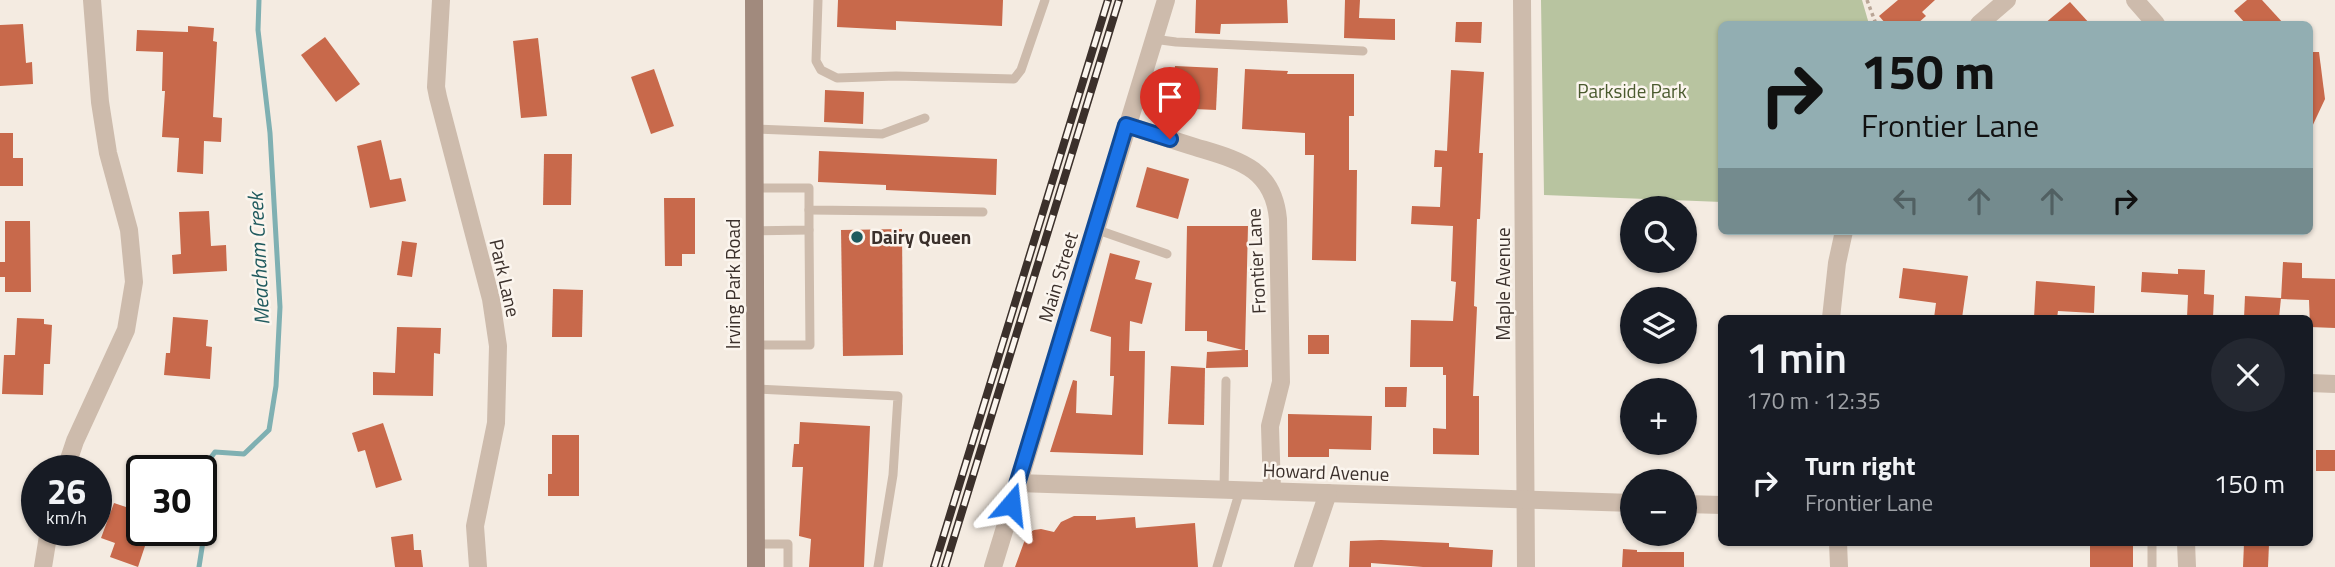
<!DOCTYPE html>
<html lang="en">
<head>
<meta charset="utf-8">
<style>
	body { margin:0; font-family:"Titillium Web",sans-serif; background:#242831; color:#f1f3f6; height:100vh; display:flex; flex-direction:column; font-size:26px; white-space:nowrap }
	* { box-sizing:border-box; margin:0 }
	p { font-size:23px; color:#9ea1a6 }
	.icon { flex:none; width:38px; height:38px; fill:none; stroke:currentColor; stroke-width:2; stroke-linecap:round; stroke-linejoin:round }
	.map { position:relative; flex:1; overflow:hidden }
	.drawer { position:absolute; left:1718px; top:315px; width:595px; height:231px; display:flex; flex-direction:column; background:#171b24; border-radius:10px; box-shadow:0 2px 5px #0004 }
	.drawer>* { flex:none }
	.guide { position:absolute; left:1718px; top:21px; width:595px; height:214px; border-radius:10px; box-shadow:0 2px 5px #0004; background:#92aeb2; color:#111; overflow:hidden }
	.fabs { position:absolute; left:1620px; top:196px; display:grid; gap:14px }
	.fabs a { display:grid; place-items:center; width:77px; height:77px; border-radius:50%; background:#171b24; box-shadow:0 2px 5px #0004; font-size:35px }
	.speed { position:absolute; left:21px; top:455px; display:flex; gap:14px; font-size:35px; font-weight:700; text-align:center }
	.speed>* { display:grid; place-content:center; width:91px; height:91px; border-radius:50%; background:#171b24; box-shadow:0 2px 5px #0004; line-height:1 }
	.speed small { font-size:18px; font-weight:400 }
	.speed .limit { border:4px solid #111; border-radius:10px; background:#fff; color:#111 }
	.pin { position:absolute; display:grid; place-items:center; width:60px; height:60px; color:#fff; margin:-72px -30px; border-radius:50% 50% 50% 0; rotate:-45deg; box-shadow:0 0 7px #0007 }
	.pin .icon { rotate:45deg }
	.me { position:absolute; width:77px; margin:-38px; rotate:17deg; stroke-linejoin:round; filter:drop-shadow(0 0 5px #0008) }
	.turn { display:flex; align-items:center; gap:24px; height:147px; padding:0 28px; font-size:32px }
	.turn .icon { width:91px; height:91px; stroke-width:2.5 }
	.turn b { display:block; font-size:49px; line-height:60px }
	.lanes { display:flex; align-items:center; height:66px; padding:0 28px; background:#0003; justify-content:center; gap:35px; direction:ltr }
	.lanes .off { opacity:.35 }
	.round { display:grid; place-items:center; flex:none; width:74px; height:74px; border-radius:37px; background:#242831 }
	.head { display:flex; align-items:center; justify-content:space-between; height:119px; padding:0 28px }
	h1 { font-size:42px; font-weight:600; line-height:52px }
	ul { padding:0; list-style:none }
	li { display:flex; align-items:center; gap:21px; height:98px; padding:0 28px }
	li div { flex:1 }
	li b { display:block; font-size:26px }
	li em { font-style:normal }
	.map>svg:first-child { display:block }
	.green { fill:#b8c4a0 }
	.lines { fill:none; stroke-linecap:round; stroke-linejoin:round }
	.stream { stroke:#7fb0b2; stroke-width:5 }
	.building { fill:#c8694b }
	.path { stroke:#b9a596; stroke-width:3.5; stroke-dasharray:3.5 3.5; stroke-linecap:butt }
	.lane { stroke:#cdbbac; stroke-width:9 }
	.street { stroke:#cdbbac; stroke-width:18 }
	.secondary { stroke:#a18a7d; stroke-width:18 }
	.rail-casing { stroke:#3b302b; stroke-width:8 }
	.rail { stroke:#fbf5ee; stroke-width:5; stroke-dasharray:16; stroke-linecap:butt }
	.route-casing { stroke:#114b97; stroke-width:18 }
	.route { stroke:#1a73e8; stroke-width:12 }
	.poi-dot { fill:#1f5a5e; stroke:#fbf5ee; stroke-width:2.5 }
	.labels { text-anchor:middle; stroke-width:5; stroke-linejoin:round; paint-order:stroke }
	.park-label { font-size:19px; fill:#4a5a2e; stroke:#fbf5ee }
	.poi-label { font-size:19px; font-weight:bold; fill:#3b302b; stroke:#fbf5ee; text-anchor:start }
	.street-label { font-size:19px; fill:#3b302b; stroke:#fbf5ee }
	.water-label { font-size:21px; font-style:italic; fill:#1f5a5e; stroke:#fbf5ee }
</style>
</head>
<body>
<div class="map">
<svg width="2335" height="567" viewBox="0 0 2335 567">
	<rect width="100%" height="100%" fill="#f4ebe1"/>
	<path class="green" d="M1541 0H1862L1869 24H1722V202L1544 195Z"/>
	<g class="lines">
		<g class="stream">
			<path d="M201 471 215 452 244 454 269 430 276 386 280 307 270 133 258 30 259 0"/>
			<path d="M199 567 204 535 201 483"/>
		</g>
	</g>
	<g class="building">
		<path d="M838 0H1003L1002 26 896 21V30L837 27Z"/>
		<path d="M1196 0H1287L1288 23 1221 24 1220 34 1195 33Z"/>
		<path d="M1345 0H1360L1359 18 1395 19V40L1344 38Z"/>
		<path d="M1898 0H1935L1922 12 1926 16 1917 24H1886L1879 16Z"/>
		<path d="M2247 0H2262L2284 24H2246L2234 11Z"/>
		<path d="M2070 2 2090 24H2044Z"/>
		<path d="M1456 22H1482L1481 43 1455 42Z"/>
		<path d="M23 24 26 63 32 62 33 84 0 86V25Z"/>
		<path d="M188 26 214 28 213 41 217 42 213 117 222 118 221 142 204 141 203 174 177 172 179 138 162 137 165 91H162L163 52 136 51 137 30 188 32Z"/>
		<path d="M325 37 360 84 336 102 301 55Z"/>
		<path d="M538 38 547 116 521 118 513 41Z"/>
		<path d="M2310 52H2319L2325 99 2310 131Z"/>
		<path d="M1175 66 1218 68 1216 110 1173 108Z"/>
		<path d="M654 69 674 126 651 134 631 77Z"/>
		<path d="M1245 69 1288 71 1287 74H1354V116H1349V170H1357L1356 261 1312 260 1314 155H1305V133L1242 129Z"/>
		<path d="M1451 70 1484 72 1479 153H1483L1480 219H1477L1474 306 1477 307 1473 396H1479V455L1433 454V428L1446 429V375H1443V367H1410L1411 320 1453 321 1456 282 1451 281 1453 226 1411 224 1412 206 1440 207 1442 167H1434L1435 150 1447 151Z"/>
		<path d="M825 90 864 92 863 124 824 122Z"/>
		<path d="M0 133H13V158H23V186H0Z"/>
		<path d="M381 140 390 180 401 178 406 201 370 208 357 146Z"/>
		<path d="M819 151 997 159 996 195 886 190V185L818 182Z"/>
		<path d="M544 154H572L571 205H543Z"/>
		<path d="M1147 167 1189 179 1178 219 1136 207Z"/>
		<path d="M664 198H695V254H682V266H665Z"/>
		<path d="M209 211 211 246 226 245 227 271 173 274 172 255 181 254 179 212Z"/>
		<path d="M5 221H30L31 292H5V277H0V262H5Z"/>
		<path d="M1187 226H1248L1245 350H1248V367L1206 368 1207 352 1243 350 1207 341V331H1185Z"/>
		<path d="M902 229 903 355 843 356 841 230Z"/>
		<path d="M402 241 417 243 412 277 397 275Z"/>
		<path d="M1110 253 1140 261 1135 279 1152 283 1142 324 1130 321 1129 351H1145L1143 455 1050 452 1073 380 1077 381 1076 413 1112 415 1114 376H1110L1111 337 1090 331Z"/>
		<path d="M2283 262 2302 263V278L2335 279V328L2310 327 2309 300 2281 299Z"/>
		<path d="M1903 268 1968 276 1962 318H1934L1936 303 1899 298Z"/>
		<path d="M2178 269 2205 270 2204 294 2214 295 2213 318H2187L2188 295 2141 292 2142 272 2178 274Z"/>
		<path d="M2036 281 2095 286 2094 313 2058 311 2057 318H2034Z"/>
		<path d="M553 289 583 290 582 337H552Z"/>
		<path d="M2245 296 2281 298 2279 318H2244Z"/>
		<path d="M173 317 208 320 206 346 212 347 210 379 164 375 166 353H170Z"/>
		<path d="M17 318 44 319V324L52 325 50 364H44L43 395 2 394 4 355H15Z"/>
		<path d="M397 327 441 328 440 354 434 353 433 396 373 395V372L395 373Z"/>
		<rect x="1308" y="335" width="21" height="19"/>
		<path d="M1171 366 1205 368 1204 425 1168 424Z"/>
		<path d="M1385 387H1407L1406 407H1385Z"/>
		<path d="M1288 414 1372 416 1371 450 1329 449V457H1288Z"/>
		<path d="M800 422 870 426 864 567H809L811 539 799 536 803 467H792L794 444H799Z"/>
		<path d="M383 423 402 480 376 488 365 450 358 452 352 433Z"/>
		<path d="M552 435H579V496H548V474H552Z"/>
		<rect x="2316" y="450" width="19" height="21"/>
		<path d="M114 503 138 511 130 538 146 543 138 567 110 557 115 543 101 538Z"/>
		<path d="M1074 516H1096V520L1135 517 1136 528 1195 523 1198 567H1015L1027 534 1034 530 1041 529 1054 532 1061 522Z"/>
		<path d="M413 534 414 550H421L423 567H395L391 537Z"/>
		<path d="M1381 540 1449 543V547L1493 550 1492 567H1423L1371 563V567H1349L1350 541Z"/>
		<rect x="2090" y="542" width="43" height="25"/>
		<path d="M2244 543 2269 544 2268 567H2243Z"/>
		<path d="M1623 549 1637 550V552H1684V567H1622Z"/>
	</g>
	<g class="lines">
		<path class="path" d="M1867 0 1876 24"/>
		<g class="lane">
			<path d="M818 0 816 61 821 70 837 78 896 76 1014 79 1021 70 1045 0"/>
			<path d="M1153 39 1176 42 1363 51"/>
			<path d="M753 129 882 134 925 118"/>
			<path d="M754 188H809V210L983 212"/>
			<path d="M1095 229 1167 254"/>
			<path d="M754 231 809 230V210"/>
			<path d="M755 345H810L809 230"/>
			<path d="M755 389 898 396 893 475 878 567"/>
			<path d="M1224 490 1226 381"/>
			<path d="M756 544H788V567"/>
			<path d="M1217 567 1240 490"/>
			<path d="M2152 567V542"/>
		</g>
		<g class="street">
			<path d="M441 0 436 87 438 97 491 299 498 346 496 423 475 526 478 567"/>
			<path d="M1522 0 1526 567"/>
			<path d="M2135 0 2156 24"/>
			<path d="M1979 24 2007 0"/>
			<path d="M1126 125C1149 132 1172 140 1195 147 1237 160 1273 167 1278 219L1281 382 1270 426 1272 491"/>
			<path d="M1831 318 1837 263 1844 231"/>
			<path d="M2310 383 2335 384"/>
			<path d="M65 471 75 441 126 330 134 282 129 230 108 153 100 102 92 0"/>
			<path d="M1017 483 1633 503"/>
			<path d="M1685 504 1722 505"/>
			<path d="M1838 542 1839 567"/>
			<path d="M2186 542 2187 567"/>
			<path d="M43 567 49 530"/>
			<path d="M993 567 1166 0"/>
			<path d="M1303 567 1328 493"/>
		</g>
		<path class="secondary" d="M754 0 756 567"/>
		<g class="rail-casing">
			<g id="rail">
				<path d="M934 567 1108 0"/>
				<path d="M945 567 1119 0"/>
			</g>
		</g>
		<use href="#rail" class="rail"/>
	</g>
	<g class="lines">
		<g class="route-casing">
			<path id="route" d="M1011 504 1126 125 1170 139"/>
		</g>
		<use href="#route" class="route"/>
	</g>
	<circle class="poi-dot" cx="857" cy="237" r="7"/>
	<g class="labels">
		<g class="park-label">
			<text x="1632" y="98">Parkside Park</text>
		</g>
		<g class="poi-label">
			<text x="871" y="244">Dairy Queen</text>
		</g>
		<g class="street-label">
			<text transform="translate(1256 261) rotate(-93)" y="7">Frontier Lane</text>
			<text transform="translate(1058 277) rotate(-73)" y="7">Main Street</text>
			<text transform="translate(505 278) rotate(77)" y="7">Park Lane</text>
			<text transform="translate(733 284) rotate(-90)" y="7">Irving Park Road</text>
			<text transform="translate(1503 284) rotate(-90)" y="7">Maple Avenue</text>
			<text transform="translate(1326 472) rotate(2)" y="7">Howard Avenue</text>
		</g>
		<g class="water-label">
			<text transform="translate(259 259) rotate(-93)" y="7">Meacham Creek</text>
		</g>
	</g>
</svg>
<div class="fabs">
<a><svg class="icon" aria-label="search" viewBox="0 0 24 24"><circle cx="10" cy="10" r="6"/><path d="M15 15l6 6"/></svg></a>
<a><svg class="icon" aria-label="layers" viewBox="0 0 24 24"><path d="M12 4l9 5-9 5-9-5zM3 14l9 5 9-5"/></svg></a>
<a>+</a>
<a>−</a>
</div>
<div class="speed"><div>26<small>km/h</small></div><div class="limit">30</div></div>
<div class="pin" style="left:1170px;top:139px;background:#d93025"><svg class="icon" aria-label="arrive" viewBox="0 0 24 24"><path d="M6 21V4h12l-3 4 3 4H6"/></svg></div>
<svg class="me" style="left:1011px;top:504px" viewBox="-20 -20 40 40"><path d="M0-17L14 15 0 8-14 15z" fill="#1a73e8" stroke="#fff" stroke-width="4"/></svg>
<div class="guide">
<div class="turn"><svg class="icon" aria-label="right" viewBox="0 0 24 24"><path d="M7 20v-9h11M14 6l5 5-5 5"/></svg><div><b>150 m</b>Frontier Lane</div></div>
<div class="lanes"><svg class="icon off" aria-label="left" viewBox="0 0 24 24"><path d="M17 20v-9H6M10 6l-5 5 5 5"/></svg><svg class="icon off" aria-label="ahead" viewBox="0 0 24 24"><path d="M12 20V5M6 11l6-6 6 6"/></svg><svg class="icon off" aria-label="ahead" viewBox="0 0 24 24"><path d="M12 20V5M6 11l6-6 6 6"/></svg><svg class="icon" aria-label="right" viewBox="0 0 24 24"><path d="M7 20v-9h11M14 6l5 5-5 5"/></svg></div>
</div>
<section class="drawer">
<div class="head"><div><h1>1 min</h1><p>170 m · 12:35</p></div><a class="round"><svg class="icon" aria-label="close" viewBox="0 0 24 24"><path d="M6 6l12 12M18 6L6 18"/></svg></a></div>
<ul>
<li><svg class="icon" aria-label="right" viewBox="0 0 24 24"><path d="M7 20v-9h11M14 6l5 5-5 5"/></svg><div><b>Turn right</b><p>Frontier Lane</p></div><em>150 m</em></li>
</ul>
</section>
</div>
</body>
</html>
